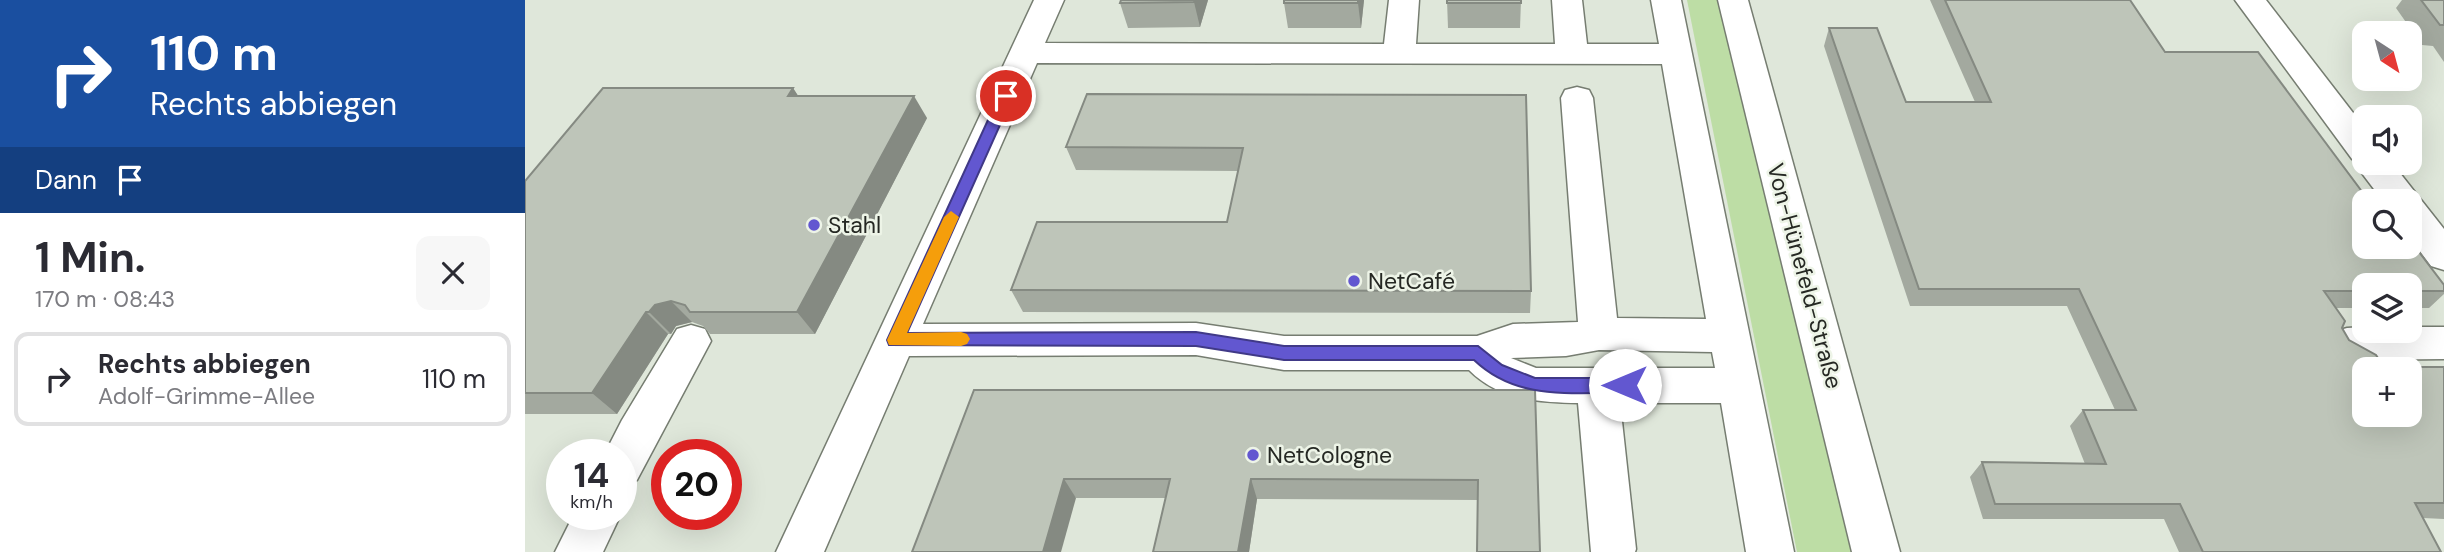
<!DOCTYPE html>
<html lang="de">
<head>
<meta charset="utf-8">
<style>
	body { margin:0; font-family:"DM Sans",sans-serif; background:#f7f7f7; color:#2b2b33; height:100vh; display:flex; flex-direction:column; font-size:26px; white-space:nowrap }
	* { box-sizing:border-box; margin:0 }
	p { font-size:23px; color:#7c7c81 }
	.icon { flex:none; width:38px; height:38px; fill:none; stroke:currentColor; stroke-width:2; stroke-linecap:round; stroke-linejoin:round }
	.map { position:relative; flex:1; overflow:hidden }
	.side { display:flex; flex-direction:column; background:#fff; width:525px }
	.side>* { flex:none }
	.top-card { background:#1a4fa0; color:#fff; overflow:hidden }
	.needle { width:46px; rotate:144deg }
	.tools { position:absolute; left:1827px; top:21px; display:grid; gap:14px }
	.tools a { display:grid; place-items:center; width:70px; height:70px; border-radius:14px; background:#fff; box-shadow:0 7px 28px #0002; font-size:35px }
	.speed { position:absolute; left:21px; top:439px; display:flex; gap:14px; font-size:35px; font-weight:700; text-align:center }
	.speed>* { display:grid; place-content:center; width:91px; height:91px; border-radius:50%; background:#fff; box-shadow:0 7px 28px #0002; line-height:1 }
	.speed small { font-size:18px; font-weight:400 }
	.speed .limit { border:10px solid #d22; background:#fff; color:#111 }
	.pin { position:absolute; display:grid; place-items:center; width:60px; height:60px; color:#fff; margin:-30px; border:4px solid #fff; border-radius:50%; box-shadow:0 2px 7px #0007 }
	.me { position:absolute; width:77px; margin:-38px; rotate:270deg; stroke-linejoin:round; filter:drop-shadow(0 0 5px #0008) }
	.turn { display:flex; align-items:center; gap:24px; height:147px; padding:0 35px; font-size:32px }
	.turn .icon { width:91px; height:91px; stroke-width:2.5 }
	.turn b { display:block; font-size:49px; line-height:60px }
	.then { display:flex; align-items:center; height:66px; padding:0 35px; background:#0003; gap:14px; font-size:26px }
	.round { display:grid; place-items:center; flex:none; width:74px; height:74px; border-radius:14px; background:#f7f7f7 }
	.headline { display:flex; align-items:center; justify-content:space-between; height:119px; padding:0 35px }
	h1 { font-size:42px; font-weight:700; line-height:52px }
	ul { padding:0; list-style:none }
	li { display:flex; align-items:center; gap:21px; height:94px; margin:0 14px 10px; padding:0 21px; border:4px solid #e1e1e2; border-radius:14px }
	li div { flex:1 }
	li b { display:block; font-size:26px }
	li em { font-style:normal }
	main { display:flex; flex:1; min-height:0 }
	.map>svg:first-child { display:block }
	.green { fill:#bddda5 }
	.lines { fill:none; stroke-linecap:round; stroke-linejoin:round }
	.minor-casing { stroke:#767d71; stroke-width:3 }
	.minor { fill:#fff; fill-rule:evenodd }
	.wall { fill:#a3a99f }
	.shaded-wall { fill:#858a82 }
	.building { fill:#bec5b9; stroke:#858a82; stroke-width:2; fill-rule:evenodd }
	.route { fill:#6257d0; stroke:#403987; stroke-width:2 }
	.slow { fill:#f59e0b }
	.poi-dot { fill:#6257d0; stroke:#edf4e7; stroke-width:2.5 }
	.labels { text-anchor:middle; stroke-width:5; stroke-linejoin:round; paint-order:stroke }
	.poi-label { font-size:23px; fill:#252823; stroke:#edf4e7; text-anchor:start }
	.street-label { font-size:23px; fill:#252823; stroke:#edf4e7 }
</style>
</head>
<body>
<main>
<section class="side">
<div class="top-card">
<div class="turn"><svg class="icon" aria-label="right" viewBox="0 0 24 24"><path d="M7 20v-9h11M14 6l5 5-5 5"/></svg><div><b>110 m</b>Rechts abbiegen</div></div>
<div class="then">Dann<svg class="icon" aria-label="arrive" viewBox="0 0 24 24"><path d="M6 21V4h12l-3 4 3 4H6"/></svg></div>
</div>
<div class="headline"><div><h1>1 Min.</h1><p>170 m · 08:43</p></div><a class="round"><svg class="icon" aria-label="close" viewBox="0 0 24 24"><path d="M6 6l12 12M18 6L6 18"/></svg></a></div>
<ul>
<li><svg class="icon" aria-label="right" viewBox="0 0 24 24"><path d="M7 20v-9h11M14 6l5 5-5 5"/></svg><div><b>Rechts abbiegen</b><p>Adolf-Grimme-Allee</p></div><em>110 m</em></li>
</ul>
</section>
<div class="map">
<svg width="1919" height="552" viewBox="0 0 1919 552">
	<rect width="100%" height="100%" fill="#dfe7da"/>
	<path class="green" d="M1162 0H1195L1328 552H1272Z"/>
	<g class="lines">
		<g class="minor-casing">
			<g id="minor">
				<path d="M509 0H539L520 43 859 44 864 0H894L891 44H1030L1027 0H1057L1062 44H1134L1126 0H1156L1269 552H1221L1196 403H1095L1111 549 1110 552H1066L1053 403C1012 402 974 400 944 370H759L671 355 384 356 299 552H251ZM512 63 1137 64 1181 319 1092 318 1068 98 1064 90 1052 87 1040 90 1036 98 1053 322 988 324 952 336H759L671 323 398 324ZM1074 350 1187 352 1190 368H1011L986 358 1041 356Z"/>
				<path d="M1193 0H1223L1375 552H1327Z"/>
				<path d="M1710 0H1741L1839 127V163H1867L1919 229V270L1906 266 1885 238V201H1858L1836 172 1832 161 1827 159Z"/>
				<path d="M166 325 180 329 186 341 112 480 96 486V455H79L97 420 152 329Z"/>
				<path d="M1839 327V331H1885V327H1919V359L1822 360 1808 356 1802 344 1808 332 1822 328Z"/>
				<path d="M49 514H96L78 552H30Z"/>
			</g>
		</g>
		<use href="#minor" class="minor"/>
	</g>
	<g class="wall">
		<path d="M596 0H683L675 27 603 28 595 3Z"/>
		<path d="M759 0H839L836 28H763L759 3Z"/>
		<path d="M922 0H996L995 28H923Z"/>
		<path d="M1405 0H1605L1640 52 1839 201 1919 285V294L1904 308H1885V285H1839V308H1811L1817 328 1824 340 1859 367H1919V519L1898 518 1916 552H1654L1639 519H1458L1445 477 1457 462 1560 464 1545 426 1558 410H1590L1542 306H1385L1299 46 1304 28 1381 102H1450Z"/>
		<path d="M1877 0H1919V62L1908 46 1897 45 1871 8Z"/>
		<path d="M268 88 273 96 402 118 290 334H185L178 326 167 322 151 326 146 334H143L92 414H0V181Z"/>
		<path d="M1001 95 1006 291 1005 313 498 312 486 290 702 222 713 171 551 170 541 147Z"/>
		<path d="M449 390H1010L953 500 732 499 724 552H628L641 498H551Z"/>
	</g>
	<g class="shaded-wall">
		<path d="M670 0H683L675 27 669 2Z"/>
		<path d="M833 0H839L836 28 833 3Z"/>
		<path d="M268 88 283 111 263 96Z"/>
		<path d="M389 96 402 118 290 334 272 312Z"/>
		<path d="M146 301 167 322 151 326 146 334 124 312 130 305Z"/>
		<path d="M121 312 143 334 92 414 67 393Z"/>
		<path d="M539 479 551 498 536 552H518Z"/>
		<path d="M726 479 732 499 724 552H713Z"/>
	</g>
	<g class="building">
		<path d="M596 0H670L669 2 595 3Z"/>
		<rect x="759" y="0" width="74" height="3"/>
		<rect x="922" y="0" width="74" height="3"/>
		<path d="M1420 0H1605L1640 52H1733L1844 201H1839V247H1885V240L1919 285V291H1885V285H1839V291H1799L1820 321 1817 328 1824 340 1851 355 1859 367H1919V503H1890L1916 552H1678L1655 504H1470L1457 462 1581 464 1558 410H1611L1554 289H1394L1304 28H1352L1381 102H1466ZM1839 369H1885V415H1839Z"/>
		<path d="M1896 0H1919V25H1915Z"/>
		<path d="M78 88H268L263 96H389L272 312H165L160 305 146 301 130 305 124 312H121L67 393H0V181Z"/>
		<path d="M562 94 1001 95 1006 291 486 290 512 222H702L718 148 541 147Z"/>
		<path d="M449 390H1010L1015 552H952L953 480 726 479 713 552H628L645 479H539L518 552H387Z"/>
	</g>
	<path class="route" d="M481 92 488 96 382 333 671 332 759 346H953L977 365 1010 378H1100L1106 380 1108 385 1106 390 1100 393C1045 392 992 401 949 360H759L671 346 364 345 362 340 474 96Z"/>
	<path class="slow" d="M426 211 434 217 382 333 436 332 442 334 445 339 442 344 436 346 364 345 362 340 419 217Z"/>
	<g class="poi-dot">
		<circle cx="289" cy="225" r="7"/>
		<circle cx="829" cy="281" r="7"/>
		<circle cx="728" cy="455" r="7"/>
	</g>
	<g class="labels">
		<g class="poi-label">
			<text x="303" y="233">Stahl</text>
			<text x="843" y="289">NetCafé</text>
			<text x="742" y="463">NetCologne</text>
		</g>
		<g class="street-label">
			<text transform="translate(1280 276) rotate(75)" y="8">Von-Hünefeld-Straße</text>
		</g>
	</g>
</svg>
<div class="tools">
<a><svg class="needle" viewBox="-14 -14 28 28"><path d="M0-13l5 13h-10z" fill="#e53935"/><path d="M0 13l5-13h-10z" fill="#7c7c81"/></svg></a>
<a><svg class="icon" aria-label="sound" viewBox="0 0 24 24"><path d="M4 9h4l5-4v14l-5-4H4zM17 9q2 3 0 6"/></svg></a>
<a><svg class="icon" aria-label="search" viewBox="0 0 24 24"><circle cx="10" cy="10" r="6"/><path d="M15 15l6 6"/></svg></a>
<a><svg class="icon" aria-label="layers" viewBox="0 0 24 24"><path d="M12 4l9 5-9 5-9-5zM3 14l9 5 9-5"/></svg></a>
<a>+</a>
</div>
<div class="speed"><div>14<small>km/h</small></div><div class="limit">20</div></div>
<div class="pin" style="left:481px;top:96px;background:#d93025"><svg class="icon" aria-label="arrive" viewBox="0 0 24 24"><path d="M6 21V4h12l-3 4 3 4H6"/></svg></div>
<svg class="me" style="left:1100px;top:385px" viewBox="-20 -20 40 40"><circle r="19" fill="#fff"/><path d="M0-13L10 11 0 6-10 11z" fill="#6257d0"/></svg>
</div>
</main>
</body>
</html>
